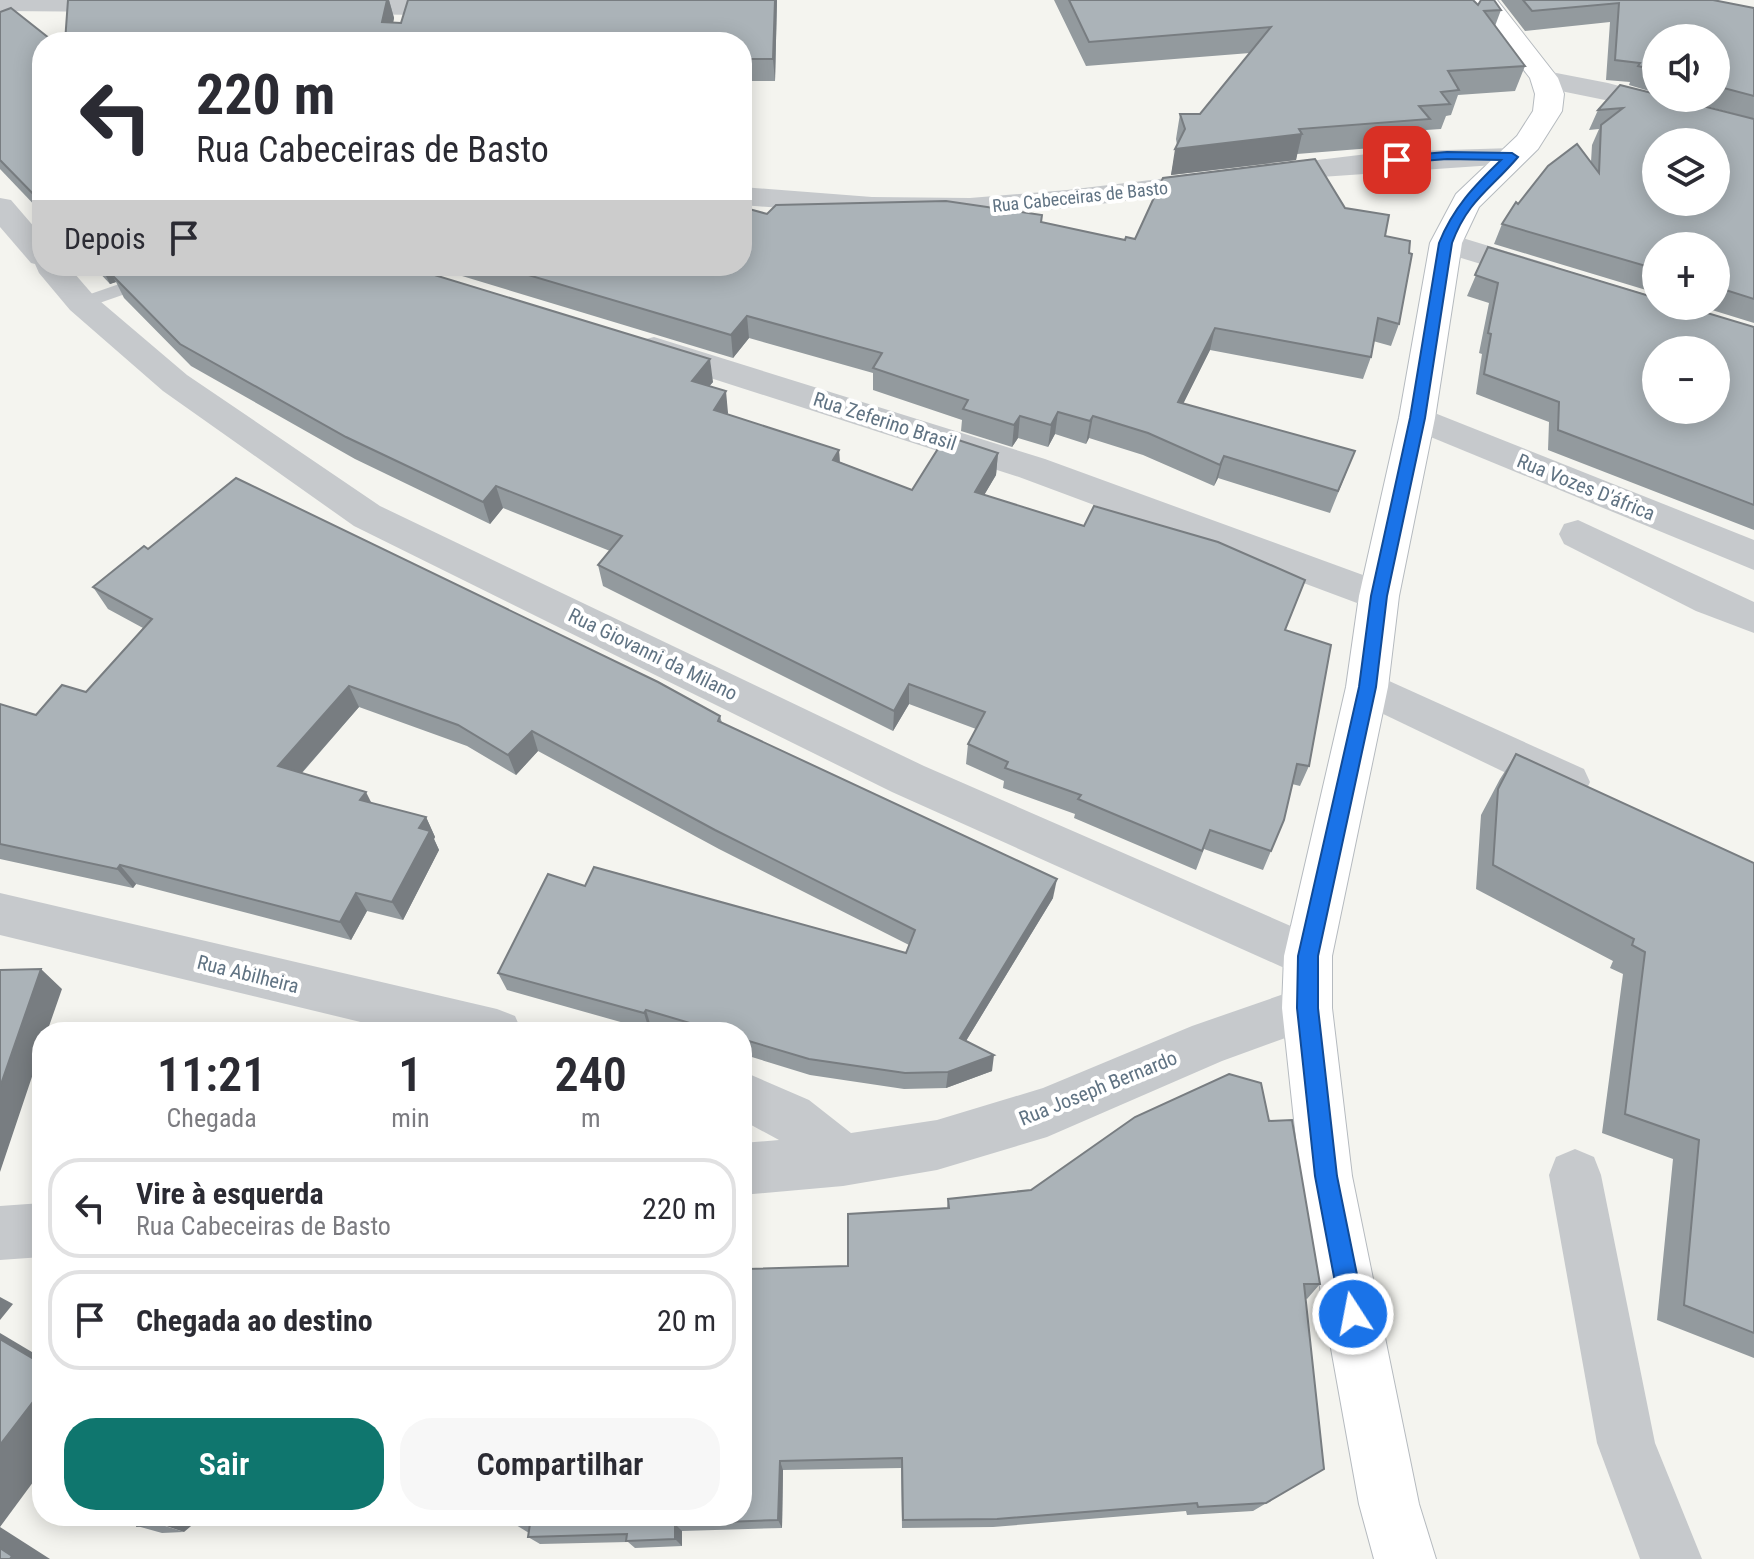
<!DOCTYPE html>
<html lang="pt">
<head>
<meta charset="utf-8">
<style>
	body { margin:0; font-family:"Roboto Condensed",sans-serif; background:#f7f7f7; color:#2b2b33; height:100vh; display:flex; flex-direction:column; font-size:30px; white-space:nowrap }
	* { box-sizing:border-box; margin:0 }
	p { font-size:26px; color:#7c7c81 }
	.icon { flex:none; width:44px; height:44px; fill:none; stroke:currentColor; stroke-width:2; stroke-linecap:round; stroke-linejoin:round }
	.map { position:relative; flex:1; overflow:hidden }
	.panel { position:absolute; left:32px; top:1022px; width:720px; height:504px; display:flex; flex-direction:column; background:#fff; border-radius:32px; box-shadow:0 4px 20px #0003 }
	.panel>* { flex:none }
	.hud { position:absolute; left:32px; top:32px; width:720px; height:244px; border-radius:32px; box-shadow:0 4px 20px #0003; background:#fff; color:#2b2b33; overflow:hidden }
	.fabs { position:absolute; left:1642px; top:24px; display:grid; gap:16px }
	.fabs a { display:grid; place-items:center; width:88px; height:88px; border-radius:50%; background:#fff; box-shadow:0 4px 20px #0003; font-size:40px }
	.pin { position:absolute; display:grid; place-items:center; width:68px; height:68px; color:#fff; margin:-34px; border-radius:16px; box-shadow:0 4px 12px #0006 }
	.me { position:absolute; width:88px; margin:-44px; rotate:349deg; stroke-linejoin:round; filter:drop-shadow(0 0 6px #0008) }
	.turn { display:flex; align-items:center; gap:28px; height:168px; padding:0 32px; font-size:36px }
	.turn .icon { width:104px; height:104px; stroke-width:2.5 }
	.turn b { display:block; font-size:56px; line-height:68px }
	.then { display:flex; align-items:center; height:76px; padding:0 32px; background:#0003; gap:16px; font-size:30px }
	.eta { display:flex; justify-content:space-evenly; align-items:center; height:136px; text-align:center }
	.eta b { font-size:48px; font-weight:600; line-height:56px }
	.button { display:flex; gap:16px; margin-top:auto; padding:16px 32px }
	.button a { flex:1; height:92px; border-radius:32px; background:#0f766e; color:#fff; font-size:32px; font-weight:600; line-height:92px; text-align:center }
	.button a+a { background:#f7f7f7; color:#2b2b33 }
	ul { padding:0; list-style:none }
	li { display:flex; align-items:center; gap:24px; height:100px; margin:0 16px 12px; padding:0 16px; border:4px solid #e1e1e2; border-radius:32px }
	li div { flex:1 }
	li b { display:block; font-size:30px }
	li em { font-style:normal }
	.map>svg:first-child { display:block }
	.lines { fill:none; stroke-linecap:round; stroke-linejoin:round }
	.secondary-casing { stroke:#b5babf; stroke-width:2 }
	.service { fill:#c6c9cc; fill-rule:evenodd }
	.minor { fill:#c6c9cc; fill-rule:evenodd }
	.secondary { fill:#fff; fill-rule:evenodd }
	.wall { fill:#939a9e }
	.shaded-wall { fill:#787d81 }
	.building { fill:#abb3b8; stroke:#787d81; stroke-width:2; fill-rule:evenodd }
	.route { fill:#1a73e8; stroke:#114b97; stroke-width:2 }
	.labels { text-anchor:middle; stroke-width:8; stroke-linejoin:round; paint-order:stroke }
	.far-street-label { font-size:18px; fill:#607383; stroke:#fff }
	.street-label { font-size:20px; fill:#607383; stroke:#fff }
</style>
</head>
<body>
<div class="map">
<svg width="1754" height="1559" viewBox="0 0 1754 1559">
	<rect width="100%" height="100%" fill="#f4f4ef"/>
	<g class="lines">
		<g class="secondary-casing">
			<path id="secondary" d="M1470 0H1497L1558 78 1564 94 1562 111 1538 149 1479 207 1462 243 1435 418 1399 596 1388 687 1332 956V1008L1352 1176 1419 1504 1436 1559H1374L1359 1504 1300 1176 1282 1008 1284 956 1346 687 1359 596 1399 418 1430 243 1456 194 1517 136 1533 111 1535 94 1530 78Z"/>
		</g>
		<path class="service" d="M171 266H197L194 270 88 307H76L73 303 76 299Z"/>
		<g class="minor">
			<path d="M0 0H141L143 4 139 10 130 12 0 11Z"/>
			<path d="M321 0H556L552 6 543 8 428 15 330 14 321 12 317 6Z"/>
			<path d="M1546 71 1608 83 1754 122V140L1605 100 1536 86 1532 80 1536 74Z"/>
			<path d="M1512 148 1523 151 1527 157 1523 163 1321 177 1067 208 970 216 872 215 742 205V187L872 197 970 198 1067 190 1384 152Z"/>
			<path d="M0 198 11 200 42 236V266H68L94 296 187 375 380 506 924 766 1325 941 1332 956 1325 971 1308 977 1291 971 892 792 354 526 163 391 70 310 39 273 35 264 31 263 0 227Z"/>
			<path d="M1446 233 1555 266 1559 273 1555 280 1543 283 1435 250 1430 243 1435 236Z"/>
			<path d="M654 337 1045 459 1393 586 1399 596 1393 606 1379 611 1365 606 1019 477 642 356 637 348 642 340Z"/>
			<path d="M1417 406 1754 540V570L1404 426 1399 418 1404 410Z"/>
			<path d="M1578 520 1754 602V633L1696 611 1564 544 1559 534 1564 524Z"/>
			<path d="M1367 671 1584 769 1590 782 1584 795 1568 800 1552 795 1352 699 1346 687 1352 675Z"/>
			<path d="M0 893 497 1009 515 1016 522 1032H402L0 935Z"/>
			<path d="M1307 986 1324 992 1332 1008 1324 1024 1222 1061 1047 1137 937 1170 843 1186 742 1195V1143L779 1140 742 1120V1071L809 1100 851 1133 937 1120 1043 1088 1192 1026Z"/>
			<path d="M1575 1149 1594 1157 1601 1175 1655 1443 1702 1559H1640L1597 1443 1549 1175 1556 1157Z"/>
			<path d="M42 1203V1257L0 1260V1206Z"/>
		</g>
		<use href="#secondary" class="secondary"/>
	</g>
	<g class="wall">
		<path d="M68 0H389L394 18 393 23H401L408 0H777L775 81H742V42H65Z"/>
		<path d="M1054 0H1473L1478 5 1501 10 1495 26 1525 66 1515 91 1458 95 1451 115 1446 116 1441 129 1426 130 1422 144 1297 154 1296 160 1171 175 1177 145 1176 139 1180 114H1200L1250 53 1086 66Z"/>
		<path d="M1501 0H1713L1754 8V119L1676 98H1716V38H1656V93L1629 85 1630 82 1606 80 1610 22 1525 31Z"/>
		<path d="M0 12 42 42V213L0 169Z"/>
		<path d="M1620 85 1754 119V323L1699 306H1716V246H1656V293L1494 244 1502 224 1518 204 1591 162 1592 145 1599 129 1589 130 1598 110Z"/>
		<path d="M1345 208 1385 236 1399 324 1391 346 1373 341 1371 357 1363 379 1210 350 1183 404 1355 451 1330 513 1218 478 1214 486 1143 455 1089 438 1086 444 1055 434 1048 447 1018 438 1012 447 961 431 962 420 873 390V373L749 338 733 358 429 266H742L767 214 1041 222 1125 240Z"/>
		<path d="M1488 247 1754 327V530L1548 450 1549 422 1476 394 1482 354 1479 353 1489 303 1467 296Z"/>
		<path d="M93 266H405L713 382 709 386 728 413 727 414 839 450 840 462 912 490 998 453 996 475 984 495 1297 601 1285 630 1309 766 1300 786 1292 784 1284 820 1263 870 1204 849 1196 870 1074 818 1075 814 1003 788 1004 781 966 764 968 744 976 729 909 704 893 731 603 586 598 565 610 551 503 508 490 524 355 459 191 366 124 298 116 282 110 284Z"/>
		<path d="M148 549 720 716 722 723 1053 898 966 1041 992 1071 946 1088 904 1089 810 1075 742 1054V1032H669L651 1027 649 1030 507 990 498 973 585 886 906 953 909 945 719 849 538 751 516 775 467 746 359 707 302 773 371 803 426 817 435 837 434 839 439 850 403 920 367 911 351 940 136 884 133 888 0 859V704L36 715 86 692 143 628 108 609 93 587Z"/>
		<path d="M1516 754 1754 863V1358L1657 1320 1673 1159 1602 1133 1623 974 1610 968 1613 961 1476 889 1481 815 1500 779Z"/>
		<path d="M1269 1121 1320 1284 1307 1299 1305 1298 1324 1469 1253 1511 1187 1515 1186 1511 993 1527 902 1528 901 1468 783 1470 782 1528 682 1531V1546L635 1548 628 1542 540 1544 528 1537 529 1533 516 1525 752 1265V1269L848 1266 947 1208 948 1199 1031 1190Z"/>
		<path d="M134 1516 184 1532 162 1533 137 1526Z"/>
	</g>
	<g class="shaded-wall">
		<path d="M387 0H389L394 18 389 42 382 22Z"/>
		<path d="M775 0H777L775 81 773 59Z"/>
		<path d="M1302 134 1296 160 1171 175 1175 149Z"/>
		<path d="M101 266H162L112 275 116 282 110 284Z"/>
		<path d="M747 316 749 338 733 358 731 335Z"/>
		<path d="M1215 328 1210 350 1173 424 1178 402Z"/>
		<path d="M710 359 713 382 695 403 692 381Z"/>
		<path d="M726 391 728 413 716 432 714 410Z"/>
		<path d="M1058 412 1055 434 1048 447 1051 425Z"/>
		<path d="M1020 416 1018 438 1012 447 1014 425Z"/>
		<path d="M1093 416 1089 438 1086 444 1090 421Z"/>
		<path d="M839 450 840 472 833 460Z"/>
		<path d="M998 453 996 475 973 514 975 492Z"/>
		<path d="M1224 456 1218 478 1214 486 1220 465Z"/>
		<path d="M496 486 503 508 490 524 483 502Z"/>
		<path d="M909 684V704L893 731 894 711Z"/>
		<path d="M349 686 359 707 290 786 278 766Z"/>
		<path d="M532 731 538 751 516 775 508 755Z"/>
		<path d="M366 792 376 812 360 800Z"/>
		<path d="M426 817 435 837 434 839 439 850 403 920 392 902 419 828Z"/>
		<path d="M120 865 136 884 133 888 117 869Z"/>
		<path d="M1057 879 1053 898 958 1054 960 1038Z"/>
		<path d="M356 893 367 911 351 940 340 922Z"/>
		<path d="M41 969 62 989 47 1032H42V1047L0 1172V1087Z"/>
		<path d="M646 1010 651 1027 649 1030 644 1013Z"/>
		<path d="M994 1055 992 1071 946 1088 948 1072Z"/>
		<path d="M748 1250 752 1265V1284L748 1269Z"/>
		<path d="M0 1297 13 1304 0 1320Z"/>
		<path d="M0 1333 42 1358V1364L0 1339Z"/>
		<path d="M42 1390V1470L0 1527V1445Z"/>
		<path d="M780 1461 783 1470 782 1528 778 1520Z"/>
		<path d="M170 1516H203L184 1532 160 1524Z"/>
		<path d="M675 1524 682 1531V1546L675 1539Z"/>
		<path d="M0 1527 50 1559H10L0 1548Z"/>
	</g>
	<g class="building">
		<path d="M68 0H387L382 22 401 23 408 0H775L773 59H742V42H65Z"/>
		<path d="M1069 0H1473L1478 5 1481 0H1494L1501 10 1484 11 1525 66 1448 71 1459 90 1441 92 1450 104 1419 106 1430 119 1299 129 1302 134 1175 149 1185 129 1180 114H1200L1271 27 1089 42Z"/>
		<path d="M1523 0H1713L1754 8V96L1716 86V38H1656V70L1638 66 1640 63 1615 60 1619 3 1532 11Z"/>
		<path d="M11 8 54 42H42V203L0 160V12Z"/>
		<path d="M1620 85 1656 94V98H1671L1754 119V299L1716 287V246H1656V269L1502 224 1516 202 1518 204 1548 166 1577 144 1599 173 1601 125 1623 108 1598 110ZM1656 142H1716V202H1656Z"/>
		<path d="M1315 159 1345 208 1389 215 1385 236 1410 241 1409 253 1412 254 1399 324 1378 318 1371 357 1215 328 1178 402 1355 451 1338 491 1224 456 1220 465 1148 433 1093 416 1090 421 1058 412 1051 425 1020 416 1014 425 963 409 968 400 873 368 882 353 747 316 731 335 498 266H742V207L767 214 776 205 946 201 1042 215 1041 222 1125 240 1126 237 1135 239 1163 178Z"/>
		<path d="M1488 247 1656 298V306H1684L1754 327V505L1558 430 1559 402 1484 374 1491 334 1488 333 1498 283 1475 275ZM1656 350H1716V410H1656Z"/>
		<path d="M140 266H405L710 359 692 381 726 391 714 410 839 450 833 460 912 490 946 436 998 453 975 492 1084 526 1094 506 1218 542 1305 580 1285 630 1331 645 1309 766 1297 764 1284 820 1271 851 1210 830 1202 851 1078 799 1081 795 1005 768 1008 762 968 744 985 712 909 684 894 711 598 565 622 536 496 486 483 502 346 437 180 344 112 275Z"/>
		<path d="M236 478 658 682 720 716 718 721 1057 879 960 1038 994 1055 948 1072 905 1073 809 1059 742 1039V1032H720L646 1010 644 1013 498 973 548 874 585 886 594 867 906 953 915 930 715 830 532 731 508 755 458 725 349 686 278 766 366 792 360 800 426 817 419 828 430 831 392 902 356 893 340 922 120 865 117 869 0 844V704L36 715 62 685 86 692 152 619 93 587 144 546 148 549Z"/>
		<path d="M1516 754 1754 863V1333L1684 1305 1699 1140 1625 1114 1645 952 1632 945 1634 939 1493 865 1498 789Z"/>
		<path d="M41 969 0 1087V970Z"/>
		<path d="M1229 1074 1261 1083 1269 1121 1292 1120 1320 1284H1304L1324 1469 1266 1503 1198 1507 1197 1503 997 1519 903 1520 902 1458 780 1461 778 1520 675 1524V1539L626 1541 627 1534 528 1537 530 1524 516 1525 517 1516H742V1250H748V1269L848 1266V1214L949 1208 948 1199 1031 1190 1135 1117Z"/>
		<path d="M0 1339 42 1364V1390L0 1445Z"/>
		<path d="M134 1516H170L160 1524 137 1526Z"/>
		<path d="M0 1548 12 1556 10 1559H0Z"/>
	</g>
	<path class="route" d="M1447 152 1512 153 1518 157C1490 190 1468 200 1452 243L1425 418 1387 596 1376 687 1318 956V1008L1337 1176 1365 1314 1361 1322 1353 1326 1345 1322 1341 1314 1315 1176 1297 1008 1298 956 1359 687 1371 596 1410 418 1439 243C1453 208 1474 186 1501 160L1447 159 1397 163 1391 160 1397 156Z"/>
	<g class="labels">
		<g class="far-street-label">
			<text transform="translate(1080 197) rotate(-6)" y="6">Rua Cabeceiras de Basto</text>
		</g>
		<g class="street-label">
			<text transform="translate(885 421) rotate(18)" y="7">Rua Zeferino Brasil</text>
			<text transform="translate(1586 487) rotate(22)" y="7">Rua Vozes D'áfrica</text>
			<text transform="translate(653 654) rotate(26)" y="7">Rua Giovanni da Milano</text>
			<text transform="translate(248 974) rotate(14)" y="7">Rua Abilheira</text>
			<text transform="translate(1098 1088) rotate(-22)" y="7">Rua Joseph Bernardo</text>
		</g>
	</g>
</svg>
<div class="fabs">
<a><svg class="icon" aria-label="sound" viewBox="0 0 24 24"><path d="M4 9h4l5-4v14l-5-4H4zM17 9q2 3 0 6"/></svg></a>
<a><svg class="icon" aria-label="layers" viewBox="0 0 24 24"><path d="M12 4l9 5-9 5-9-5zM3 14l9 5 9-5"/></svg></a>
<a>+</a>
<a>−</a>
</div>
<div class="pin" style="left:1397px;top:160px;background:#d93025"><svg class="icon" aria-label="arrive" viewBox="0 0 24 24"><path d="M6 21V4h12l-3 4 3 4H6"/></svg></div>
<svg class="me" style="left:1353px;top:1314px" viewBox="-20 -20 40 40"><circle r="17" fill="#1a73e8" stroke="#fff" stroke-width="3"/><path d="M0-11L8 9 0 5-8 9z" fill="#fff"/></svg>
<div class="hud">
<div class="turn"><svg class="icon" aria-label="left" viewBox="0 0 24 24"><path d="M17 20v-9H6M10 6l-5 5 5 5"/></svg><div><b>220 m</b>Rua Cabeceiras de Basto</div></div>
<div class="then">Depois<svg class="icon" aria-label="arrive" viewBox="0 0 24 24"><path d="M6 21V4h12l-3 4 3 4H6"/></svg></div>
</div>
<section class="panel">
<div class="eta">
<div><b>11:21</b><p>Chegada</p></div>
<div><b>1</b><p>min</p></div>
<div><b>240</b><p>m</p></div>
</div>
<ul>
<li><svg class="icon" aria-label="left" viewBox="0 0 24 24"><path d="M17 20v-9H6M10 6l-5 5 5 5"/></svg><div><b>Vire à esquerda</b><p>Rua Cabeceiras de Basto</p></div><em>220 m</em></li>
<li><svg class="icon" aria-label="arrive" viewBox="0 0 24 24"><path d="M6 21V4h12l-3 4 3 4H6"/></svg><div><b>Chegada ao destino</b></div><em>20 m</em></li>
</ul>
<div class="button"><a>Sair</a><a>Compartilhar</a></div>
</section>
</div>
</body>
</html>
